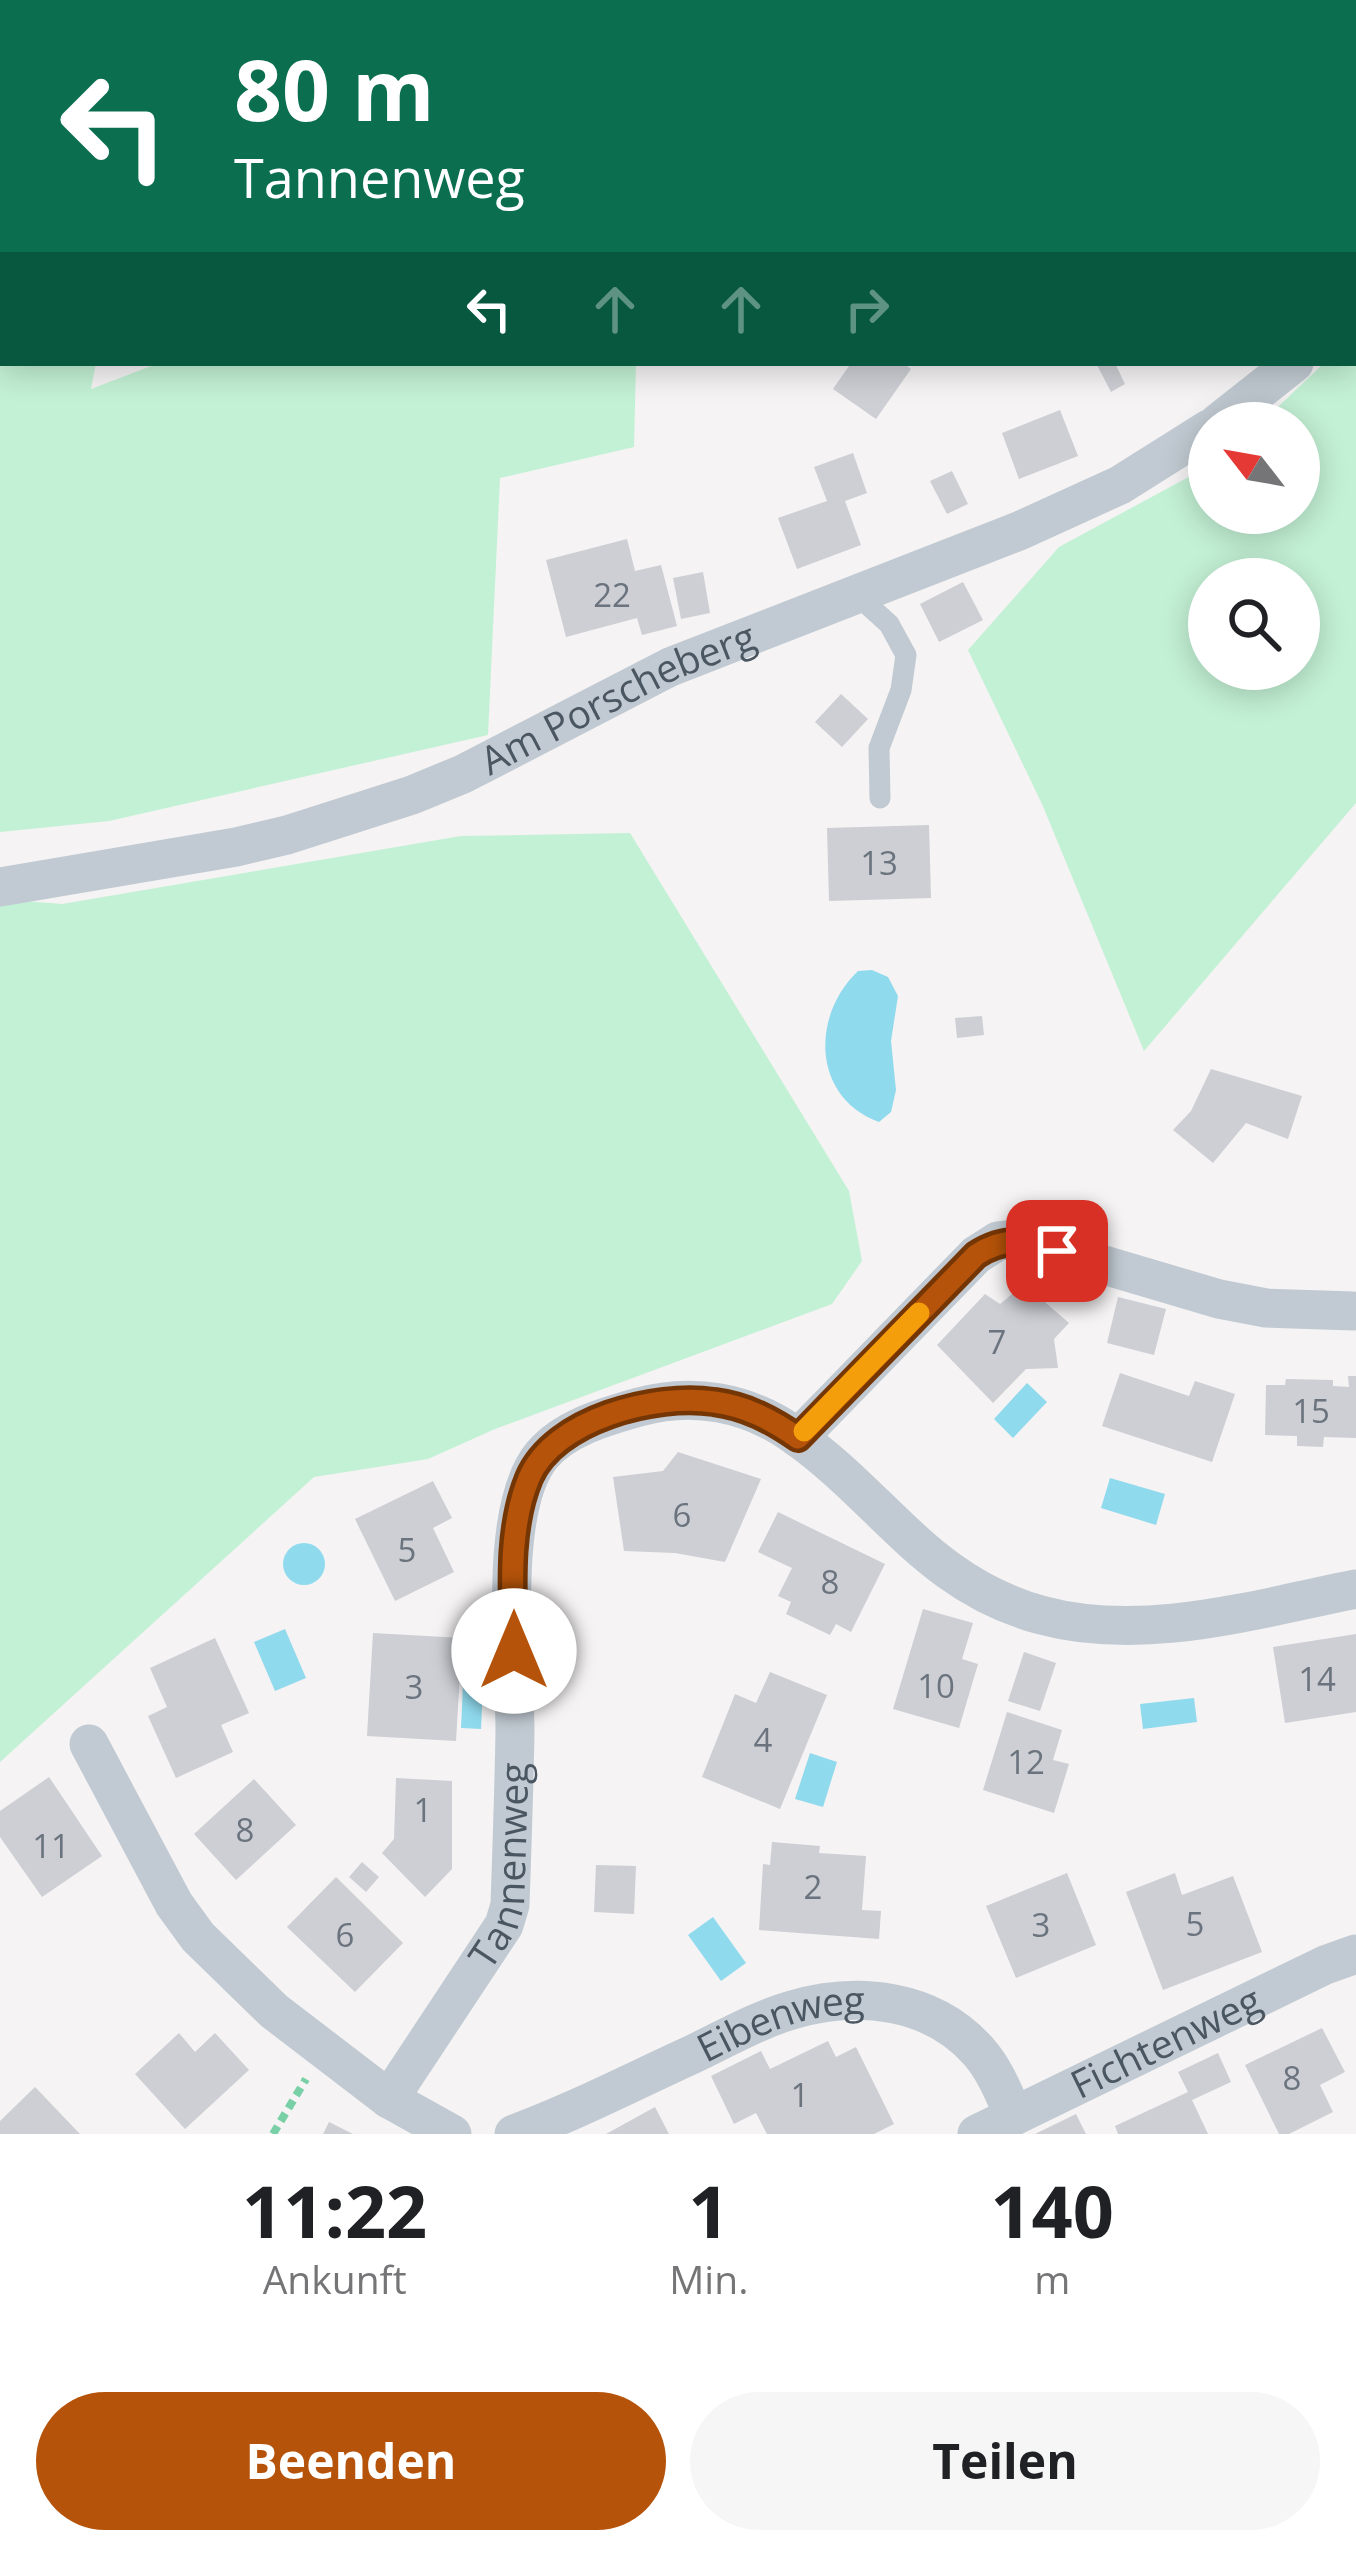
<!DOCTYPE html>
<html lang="de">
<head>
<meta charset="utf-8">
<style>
	body { margin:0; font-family:"Open Sans",sans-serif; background:#f6f6f6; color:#202124; height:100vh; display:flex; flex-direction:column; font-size:45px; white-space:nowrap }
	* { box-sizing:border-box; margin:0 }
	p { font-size:39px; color:#757577 }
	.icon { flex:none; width:66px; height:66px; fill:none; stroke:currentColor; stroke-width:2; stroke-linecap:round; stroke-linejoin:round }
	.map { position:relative; height:2134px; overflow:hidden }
	.panel { display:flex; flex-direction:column; background:#fff; flex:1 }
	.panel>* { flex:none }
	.top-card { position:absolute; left:0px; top:0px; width:1356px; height:366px; box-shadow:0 6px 30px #0003; background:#0b6e4f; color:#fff; overflow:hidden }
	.needle { width:78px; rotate:301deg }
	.fabs { position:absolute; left:1188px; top:402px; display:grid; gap:24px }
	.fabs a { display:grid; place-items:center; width:132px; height:132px; border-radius:50%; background:#fff; box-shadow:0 6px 30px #0003; font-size:60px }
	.pin { position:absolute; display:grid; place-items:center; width:102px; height:102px; color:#fff; margin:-51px; border-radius:24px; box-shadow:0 6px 18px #0006 }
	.me { position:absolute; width:132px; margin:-66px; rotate:0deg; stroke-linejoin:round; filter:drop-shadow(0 0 9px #0008) }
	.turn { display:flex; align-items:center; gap:42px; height:252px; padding:0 36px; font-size:54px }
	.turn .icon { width:156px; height:156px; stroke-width:2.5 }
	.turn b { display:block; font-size:84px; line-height:102px }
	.lanes { display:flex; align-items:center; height:114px; padding:0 36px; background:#0003; justify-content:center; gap:60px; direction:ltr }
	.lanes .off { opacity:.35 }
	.eta { display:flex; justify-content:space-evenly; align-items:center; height:204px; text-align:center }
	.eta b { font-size:72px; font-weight:700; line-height:84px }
	.action { display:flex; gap:24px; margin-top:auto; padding:24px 36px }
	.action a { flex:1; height:138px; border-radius:72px; background:#b45309; color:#fff; font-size:48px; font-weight:700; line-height:138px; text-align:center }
	.action a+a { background:#f6f6f6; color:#202124 }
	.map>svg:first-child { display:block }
	.green { fill:#c3f1d5; fill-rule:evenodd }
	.water { fill:#90daee }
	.building { fill:#cdcfd5 }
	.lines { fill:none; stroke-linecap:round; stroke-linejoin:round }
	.path { stroke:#7ad0a6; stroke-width:8; stroke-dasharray:9 6; stroke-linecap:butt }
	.lane { stroke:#c1cad2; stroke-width:21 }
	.street { stroke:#c1cad2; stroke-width:39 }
	.route-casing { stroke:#753606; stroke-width:30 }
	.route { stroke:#b45309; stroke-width:21 }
	.slow { stroke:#f59e0b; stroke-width:21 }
	.labels { text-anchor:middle; stroke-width:10; stroke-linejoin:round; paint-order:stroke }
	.number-label { font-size:33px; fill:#6b747e }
	.street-label { font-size:39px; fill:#4a5661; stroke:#fff }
</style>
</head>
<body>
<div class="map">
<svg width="1356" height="2134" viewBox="0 0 1356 2134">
	<rect width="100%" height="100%" fill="#f5f3f3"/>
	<g class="green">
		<path d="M769 0H1356V25L1353 26V3H768Z"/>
		<path d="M0 212 3 363H96L91 389 159 363H636L634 447 500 478 488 735 109 821 0 832Z"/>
		<path d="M1356 332V803L1144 1051 1042 804 968 650 1059 547 1209 466V513H1299V423H1261L1324 363H1353ZM1209 579H1299V669H1209Z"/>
		<path d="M630 833 849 1191 862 1261 832 1304 495 1429 428 1459 314 1477 0 1762V905L12 900 62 904 461 836Z"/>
	</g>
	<g class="water">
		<path d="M872 970 888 977 898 996 891 1041 896 1090 891 1112 879 1122C813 1098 810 1017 858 971Z"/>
		<path d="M1027 1383 1047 1402 1013 1438 994 1419Z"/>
		<path d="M1110 1478 1165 1494 1156 1525 1101 1508Z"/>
		<circle cx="304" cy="1564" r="21"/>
		<path d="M285 1629 306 1678 275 1691 254 1642Z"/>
		<path d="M463 1684 483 1685 481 1729 461 1728Z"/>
		<path d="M1194 1698 1197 1722 1143 1729 1140 1704Z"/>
		<path d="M810 1753 837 1762 823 1807 795 1799Z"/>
		<path d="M713 1917 746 1963 721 1981 688 1935Z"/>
	</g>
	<g class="building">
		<path d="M851 363H903L911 369 876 419 833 389Z"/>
		<path d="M1101 363H1115L1125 384 1111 392 1097 365Z"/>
		<path d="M1060 410 1078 456 1019 479 1002 433Z"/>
		<path d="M853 453 867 493 845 501 861 545 797 569 778 518 827 501 814 467Z"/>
		<path d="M952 471 968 504 947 514 930 481Z"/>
		<path d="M627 539 635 571 661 565 677 626 642 635 637 618 566 637 546 560Z"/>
		<path d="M703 572 710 613 681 619 673 578Z"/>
		<path d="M963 582 983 620 939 642 920 604Z"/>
		<path d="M841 694 868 719 842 747 815 722Z"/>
		<path d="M929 825 931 898 829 901 827 828Z"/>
		<path d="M982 1016 984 1035 957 1038 955 1018Z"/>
		<path d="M1211 1069 1302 1096 1288 1139 1246 1123 1213 1163 1173 1130 1191 1111Z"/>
		<path d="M1024 1284 1069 1323 1054 1339 1058 1368 1026 1369 993 1403 937 1345 985 1294 1000 1304Z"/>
		<path d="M1118 1297 1166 1309 1154 1355 1107 1343Z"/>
		<path d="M1120 1373 1189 1396 1195 1381 1235 1394 1212 1462 1102 1426Z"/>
		<path d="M1348 1376H1356V1438L1324 1437 1323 1447 1297 1446V1436L1265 1435 1266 1385H1285L1286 1379 1333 1380V1386L1349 1387Z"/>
		<path d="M678 1452 761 1479 725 1562 675 1553 624 1551 613 1477 663 1471Z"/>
		<path d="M433 1481 452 1518 433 1528 454 1572 395 1601 355 1519Z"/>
		<path d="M778 1512 885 1564 851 1632 836 1624 830 1635 786 1614 791 1602 778 1596 792 1568 758 1552Z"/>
		<path d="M923 1609 973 1623 962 1659 978 1664 959 1728 893 1709Z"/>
		<path d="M373 1633 462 1638 456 1741 367 1736Z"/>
		<path d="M1356 1634V1712L1285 1723 1273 1647Z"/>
		<path d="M215 1638 249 1713 221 1725 233 1752 176 1778 148 1716 167 1707 150 1668Z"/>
		<path d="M1024 1652 1056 1663 1040 1711 1008 1701Z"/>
		<path d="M770 1672 827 1695 780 1809 702 1777 735 1694 756 1703Z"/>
		<path d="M1007 1712 1062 1730 1053 1760 1069 1764 1054 1813 983 1790Z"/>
		<path d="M49 1777 102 1856 42 1897 0 1837V1811Z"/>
		<path d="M396 1778 452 1781V1869L425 1897 382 1853 394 1839Z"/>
		<path d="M254 1779 296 1825 236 1880 194 1834Z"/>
		<path d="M772 1842 820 1846 819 1853 866 1856 862 1910 881 1911 879 1939 759 1930 763 1864 770 1865Z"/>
		<path d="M362 1862 379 1877 366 1892 349 1877Z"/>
		<path d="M596 1865 636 1866 634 1914 594 1912Z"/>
		<path d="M1067 1873 1096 1945 1016 1978 986 1906Z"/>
		<path d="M1175 1873 1182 1895 1233 1876 1262 1952 1163 1990 1126 1892Z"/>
		<path d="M336 1877 403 1943 355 1992 287 1927Z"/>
		<path d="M1322 2028 1345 2072 1320 2085 1333 2112 1289 2134H1279L1245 2065Z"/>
		<path d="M179 2033 195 2052 215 2033 249 2070 185 2129 135 2074Z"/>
		<path d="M828 2041 836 2057 856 2047 894 2124 874 2134H767L756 2113 734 2124 711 2076 761 2051 770 2069Z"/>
		<path d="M1218 2053 1231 2082 1192 2100 1208 2134H1118L1115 2126 1188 2092 1178 2072Z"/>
		<path d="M35 2087 80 2134H0V2121Z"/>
		<path d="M655 2107 669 2134H606Z"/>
		<path d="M1076 2114 1086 2134H1035Z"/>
		<path d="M329 2122 353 2134H323Z"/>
	</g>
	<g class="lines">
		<path class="path" d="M273 2134 306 2079"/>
		<path class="lane" d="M858 596 889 624 906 655 901 690 879 748 880 798"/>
		<g class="street">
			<path d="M1353 308 1356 305"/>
			<path d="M1218 423 1294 363"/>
			<path id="s1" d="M0 887 236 847 287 835 412 795 463 774 670 667 1019 531 1120 485 1209 429"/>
			<path d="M798 1438 976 1255 998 1241 1016 1239 1219 1299 1266 1308 1353 1311"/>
			<path d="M89 1744 174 1904 198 1937 274 2011 389 2099 452 2134"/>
			<path id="s2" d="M389 2099 504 1925 510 1905C512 1847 514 1790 515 1732 515 1663 497 1509 542 1455 566 1427 605 1417 639 1407 693 1392 748 1402 794 1435 884 1498 927 1584 1041 1615 1144 1643 1255 1609 1356 1589"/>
			<path id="s3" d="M514 2134C574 2112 632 2082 691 2055 723 2040 757 2020 792 2010 857 1991 932 1998 979 2052 995 2070 1004 2094 1014 2116"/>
			<path id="s4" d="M977 2134 1325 1965 1356 1954"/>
		</g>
	</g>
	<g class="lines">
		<g class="route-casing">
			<path id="route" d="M514 1651C513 1595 507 1531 529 1478 554 1419 656 1393 714 1402 746 1406 772 1420 798 1438L976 1255C1006 1236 1023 1241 1057 1251"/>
		</g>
		<use href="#route" class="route"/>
		<path class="slow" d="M804 1431 919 1313"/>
	</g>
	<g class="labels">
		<g class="number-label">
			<text x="612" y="607">22</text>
			<text x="879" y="875">13</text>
			<text x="997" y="1354">7</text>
			<text x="1311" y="1423">15</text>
			<text x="682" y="1527">6</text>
			<text x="407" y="1562">5</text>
			<text x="830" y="1594">8</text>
			<text x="1317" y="1691">14</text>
			<text x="936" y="1698">10</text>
			<text x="414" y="1699">3</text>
			<text x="763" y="1752">4</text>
			<text x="1026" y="1774">12</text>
			<text x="423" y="1822">1</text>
			<text x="245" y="1842">8</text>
			<text x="51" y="1858">11</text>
			<text x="813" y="1899">2</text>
			<text x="1195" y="1936">5</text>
			<text x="1041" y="1937">3</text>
			<text x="345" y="1947">6</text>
			<text x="1292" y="2090">8</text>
			<text x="800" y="2107">1</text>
		</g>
		<g class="street-label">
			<text dy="14" stroke="none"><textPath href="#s1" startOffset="651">Am Porscheberg</textPath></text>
			<text dy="14" stroke="none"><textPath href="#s2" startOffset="267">Tannenweg</textPath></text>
			<text dy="14" stroke="none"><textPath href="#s3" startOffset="291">Eibenweg</textPath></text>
			<text dy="14" stroke="none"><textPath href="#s4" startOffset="210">Fichtenweg</textPath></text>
		</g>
	</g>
</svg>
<div class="fabs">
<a><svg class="needle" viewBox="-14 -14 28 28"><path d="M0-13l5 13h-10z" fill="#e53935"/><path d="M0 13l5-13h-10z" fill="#757577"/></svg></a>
<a><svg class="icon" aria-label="search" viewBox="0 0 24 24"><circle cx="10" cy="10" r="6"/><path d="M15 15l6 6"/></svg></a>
</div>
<div class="pin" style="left:1057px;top:1251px;background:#d93025"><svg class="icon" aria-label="arrive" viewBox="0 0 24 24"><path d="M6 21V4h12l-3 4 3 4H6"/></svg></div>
<svg class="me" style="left:514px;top:1651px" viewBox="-20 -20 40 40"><circle r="19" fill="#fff"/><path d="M0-13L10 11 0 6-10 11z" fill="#b45309"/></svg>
<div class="top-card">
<div class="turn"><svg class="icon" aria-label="left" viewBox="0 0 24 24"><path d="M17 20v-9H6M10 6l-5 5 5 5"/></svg><div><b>80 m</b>Tannenweg</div></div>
<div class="lanes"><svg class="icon" aria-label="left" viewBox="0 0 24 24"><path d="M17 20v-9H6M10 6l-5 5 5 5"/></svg><svg class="icon off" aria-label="ahead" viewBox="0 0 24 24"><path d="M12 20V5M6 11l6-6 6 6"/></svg><svg class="icon off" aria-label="ahead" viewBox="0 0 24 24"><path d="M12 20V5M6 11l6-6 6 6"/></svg><svg class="icon off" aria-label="right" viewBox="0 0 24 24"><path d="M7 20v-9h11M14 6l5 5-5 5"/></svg></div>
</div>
</div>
<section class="panel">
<div class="eta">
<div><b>11:22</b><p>Ankunft</p></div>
<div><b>1</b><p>Min.</p></div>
<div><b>140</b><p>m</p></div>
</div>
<div class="action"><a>Beenden</a><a>Teilen</a></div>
</section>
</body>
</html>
